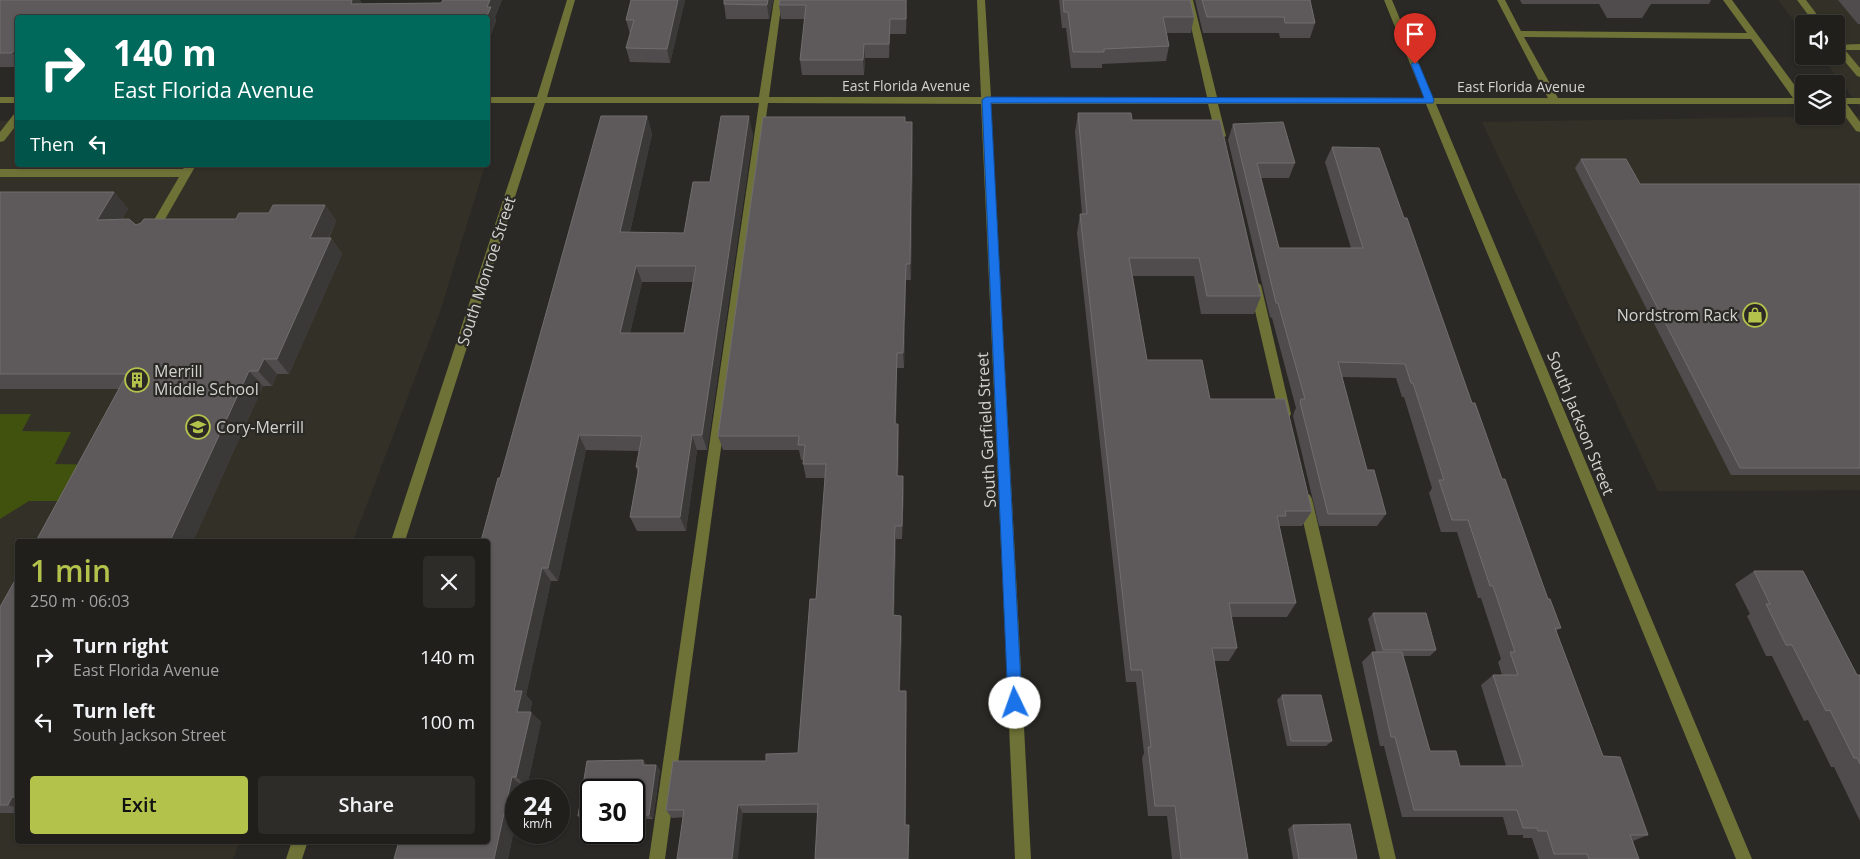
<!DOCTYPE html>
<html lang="en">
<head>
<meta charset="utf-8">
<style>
	body { margin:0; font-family:"Open Sans",sans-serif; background:#2d2c29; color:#f1f3f6; height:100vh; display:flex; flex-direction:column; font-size:19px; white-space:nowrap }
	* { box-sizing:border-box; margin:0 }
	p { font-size:16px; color:#a2a2a3 }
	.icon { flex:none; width:28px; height:28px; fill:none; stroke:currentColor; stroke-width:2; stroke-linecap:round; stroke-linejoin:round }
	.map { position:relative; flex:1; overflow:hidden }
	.details { position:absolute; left:15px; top:539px; width:475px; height:305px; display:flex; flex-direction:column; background:#201f1c; border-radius:5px; box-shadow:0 1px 4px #0004,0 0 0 1px #3d3d3b }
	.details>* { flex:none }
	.guide { position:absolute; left:15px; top:15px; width:475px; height:152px; border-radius:5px; box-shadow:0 1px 4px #0004,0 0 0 1px #3d3d3b; background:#00695c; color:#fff; overflow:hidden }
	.buttons { position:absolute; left:1795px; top:15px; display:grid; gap:10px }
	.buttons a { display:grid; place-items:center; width:50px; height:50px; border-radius:5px; background:#201f1c; box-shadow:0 1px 4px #0004,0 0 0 1px #3d3d3b; font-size:25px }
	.speed { position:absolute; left:505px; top:779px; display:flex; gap:10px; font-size:25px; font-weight:700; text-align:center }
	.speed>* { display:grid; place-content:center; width:65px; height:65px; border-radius:50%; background:#201f1c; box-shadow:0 1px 4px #0004,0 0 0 1px #3d3d3b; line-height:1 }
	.speed small { font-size:12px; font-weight:400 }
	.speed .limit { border:2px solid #111; border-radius:8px; background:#fff; color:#111 }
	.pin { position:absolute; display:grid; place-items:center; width:42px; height:42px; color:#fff; margin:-51px -21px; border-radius:50% 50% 50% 0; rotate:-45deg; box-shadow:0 0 5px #0007 }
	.pin .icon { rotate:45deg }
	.me { position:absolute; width:55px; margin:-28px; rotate:357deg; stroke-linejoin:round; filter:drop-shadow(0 0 4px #0008) }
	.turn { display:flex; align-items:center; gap:18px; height:105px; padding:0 15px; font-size:22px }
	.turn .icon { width:65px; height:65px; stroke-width:2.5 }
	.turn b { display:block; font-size:35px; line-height:42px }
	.then { display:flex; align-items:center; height:48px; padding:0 15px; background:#0003; gap:10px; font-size:19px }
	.round { display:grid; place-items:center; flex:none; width:52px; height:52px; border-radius:5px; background:#2d2c29 }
	.overview { display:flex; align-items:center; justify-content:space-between; height:85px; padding:0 15px }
	h1 { font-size:30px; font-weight:600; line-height:38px; color:#b2c24b }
	.cta { display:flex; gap:10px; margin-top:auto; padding:10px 15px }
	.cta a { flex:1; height:58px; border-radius:5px; background:#b2c24b; color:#111; font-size:20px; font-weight:600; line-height:58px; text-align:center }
	.cta a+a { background:#2d2c29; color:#f1f3f6 }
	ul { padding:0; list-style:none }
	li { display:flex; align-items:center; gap:15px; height:65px; padding:0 15px }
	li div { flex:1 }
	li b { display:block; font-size:19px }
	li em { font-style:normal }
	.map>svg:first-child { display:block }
	.built { fill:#333127 }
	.green { fill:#41520e }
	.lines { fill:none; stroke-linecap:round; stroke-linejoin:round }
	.minor { fill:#6e7236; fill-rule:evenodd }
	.wall { fill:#504c4e; fill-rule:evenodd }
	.shaded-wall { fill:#3b3838 }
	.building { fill:#5e5a5c; stroke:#706d6e; fill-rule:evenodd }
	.route { fill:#1a73e8; stroke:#114b97 }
	.labels { text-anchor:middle; stroke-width:4.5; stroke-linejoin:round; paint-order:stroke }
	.far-street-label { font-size:14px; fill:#d2d2cf; stroke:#2a2925 }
	.street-label { font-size:16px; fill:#d2d2cf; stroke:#2a2925 }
	.poi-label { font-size:16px; fill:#d2d2cf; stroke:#2a2925; text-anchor:start }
</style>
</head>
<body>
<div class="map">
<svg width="1860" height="859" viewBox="0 0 1860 859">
	<rect width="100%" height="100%" fill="#2a2925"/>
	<g class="built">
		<path d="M1778 0H1860V107L1821 56H1836V24H1804V34Z"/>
		<path d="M1860 116V490L1658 491 1482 122Z"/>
		<path d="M0 121H17L18 165H485L440 312 353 541H18V841H240L233 859H0Z"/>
	</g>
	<path class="green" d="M0 414H31L22 431 71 432 55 464 102 465 84 501H29L0 519Z"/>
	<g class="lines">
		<g class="minor">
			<path d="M567 0H575L547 97H759L774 0H782L769 97H981L977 0H985L991 97H1207L1185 0H1193L1217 97 1424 98 1384 0H1392L1433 98H1548L1497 0H1505L1521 31 1747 33 1723 0H1732L1804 98V104H1436L1752 859H1736L1426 104H1218L1226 136 1221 139 1216 136 1208 104H991L1031 859H1015L981 104 768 103 665 859H649L759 103H545L405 541H391L535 103H488V97H537ZM1524 37 1751 39 1793 98H1558Z"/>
			<path d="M1797 0H1806L1824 24H1815Z"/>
			<path d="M1860 44V50H1845L1860 68V77L1857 76 1836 51V45Z"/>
			<rect x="0" y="97" width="18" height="6"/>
			<path d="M1836 98H1860V104H1847L1860 122V132L1856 131 1836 104Z"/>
			<path d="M18 113V123L4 141 0 142V132L14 114Z"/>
			<path d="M186 165H196L156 235 152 236 147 232 179 177H0V169H183Z"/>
			<path d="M1255 281 1261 285 1291 414 1289 418H1281L1279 414 1249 285Z"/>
			<path d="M1305 493 1310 495 1312 499 1396 859H1380L1298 499 1300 495Z"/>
			<path d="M292 841H308L302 859H286Z"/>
		</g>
	</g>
	<g class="wall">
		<path d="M0 0H360L362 4 441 3 443 0H502L495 17 496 21 488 43V18H18V67H0Z"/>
		<path d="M631 0H685L670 63 630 62 626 48 630 34 626 20Z"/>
		<path d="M724 0H773L769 19H726L724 4Z"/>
		<path d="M907 0 906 34H890L889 58H865L864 75H802L800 60 805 19H781L779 5Z"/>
		<path d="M1059 0H1190L1194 17 1191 33H1167L1169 46 1166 61 1102 64V68H1071L1066 28H1062Z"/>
		<path d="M1195 0H1310L1315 23 1310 38H1280L1279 33H1203Z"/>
		<path d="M1520 0H1711L1709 4H1651L1642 18H1607L1599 4H1522Z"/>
		<path d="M1838 0H1860V24H1858Z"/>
		<path d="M1078 113 1132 120 1261 296 1254 314H1201L1194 276H1133L1147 360 1210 399 1312 511 1302 526H1280V527L1296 603 1287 617H1231L1237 648 1229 661H1214L1248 859H1172L1167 816H1148L1142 758 1144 753 1136 682H1126L1077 233 1080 214H1082L1075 132Z"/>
		<path d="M647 116 652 134 630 232 684 233 710 182 753 134 707 450H697L686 531H637L630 517 638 473 636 467 639 451 586 450 558 581H551L526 695 532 702 530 712 541 722 527 787H523L522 790H516V819L508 859 488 841 500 478ZM642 282H693L684 333H630Z"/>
		<path d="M905 122 913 139 911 280H906L904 368H897L896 424H898L899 439 898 476 904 489 902 539H896L894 615 901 616 902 628 900 691H906V825L909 833 817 813H743L672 818 666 810 766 761 798 753 816 599 825 478H806L803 464 804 460H801L799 450H723L718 436Z"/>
		<path d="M1233 124 1295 163 1289 178H1261L1279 248H1351L1325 162 1332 147 1404 218 1472 403 1548 599 1561 628 1556 631 1603 756 1648 835 1633 841 1639 859H1539L1532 838H1523V835H1508L1503 817H1402L1384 746H1380L1362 662 1372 652H1376L1368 619 1373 613 1436 650 1430 656H1403L1430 751 1460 766H1506L1481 685 1493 675H1502L1498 662 1501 659 1481 598H1478L1457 532H1441L1429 493 1432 488 1404 397H1402L1396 378 1342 377 1367 470 1386 514 1377 526H1319L1293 416 1294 412 1296 408 1272 318 1270 317 1228 140Z"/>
		<path d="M1581 159 1640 184H1860V475H1731L1575 168Z"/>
		<path d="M0 192H114L128 209 122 219 136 225 236 219 269 213 325 205 336 221 329 238H331L342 254 289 374H277L272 386H263L193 541H36L119 389H0Z"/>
		<path d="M1754 571 1857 675H1860V821L1834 767H1831L1808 720 1804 721 1772 656H1766L1747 616 1750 614 1735 584Z"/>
		<path d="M18 575V813H0V607Z"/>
		<path d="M1282 695 1332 741 1326 746H1287L1277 700Z"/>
		<path d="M643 760 647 765H656L660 770 653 819H634V790H591V820H583L578 816 587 761Z"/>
		<path d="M1293 825 1357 859H1293L1288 829Z"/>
	</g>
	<g class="shaded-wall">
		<path d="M352 0H360L364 7 351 4Z"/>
		<path d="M490 0H502L495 17 496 21 488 43V18H486L487 7Z"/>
		<path d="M678 0H685L670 63 667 49Z"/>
		<path d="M768 0H773L769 19 767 5Z"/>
		<path d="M906 0H907L906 34Z"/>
		<path d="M890 19V34L889 58V44Z"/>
		<path d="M864 44 865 58 864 75 863 60Z"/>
		<path d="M18 46V59L12 53Z"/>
		<path d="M647 116 652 134 626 249 620 232Z"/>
		<path d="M749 116 753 134 707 450 702 435Z"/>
		<path d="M912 122 913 139 911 280 910 264Z"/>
		<path d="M114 192 128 209 111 236 97 220Z"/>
		<path d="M325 205 336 221 321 254 310 238Z"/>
		<path d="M331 238 342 254 289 374 277 359Z"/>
		<path d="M906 264V280L904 368 903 353Z"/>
		<path d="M636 266 642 282 626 349 620 333Z"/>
		<path d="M897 353V368L896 439 895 424Z"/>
		<path d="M264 359 277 374 272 386 258 371Z"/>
		<path d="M249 371 263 386 193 541H170Z"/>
		<path d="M898 424 899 439 898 489 897 476Z"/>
		<path d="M579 435 586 450 558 581 548 568Z"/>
		<path d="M692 435 697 450 686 531 680 517Z"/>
		<path d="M903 476 904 489 902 539V526Z"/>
		<path d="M895 526 896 539 894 627 893 615Z"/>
		<path d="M542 568 551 581 526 695 532 702 528 722 517 712 514 691Z"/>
		<path d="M901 616 902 628 899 701V691Z"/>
		<path d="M906 691 907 701 906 833 905 825Z"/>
		<path d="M531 712 541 722 527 787 516 777Z"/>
		<path d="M643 760 647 765 646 770 643 765Z"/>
		<path d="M656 765 660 770 653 819 649 815Z"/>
		<path d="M512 777 523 787 522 790H516V819L508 859H494Z"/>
		<path d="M12 797 18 798V808L8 805Z"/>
		<path d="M738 805 743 813 738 859H732Z"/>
	</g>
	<g class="building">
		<path d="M0 0H352L351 4 441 3 443 0H490L487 7H491L486 18H18V46L12 53H0Z"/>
		<path d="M631 0H678L667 49 626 48 634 20H626Z"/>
		<path d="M724 0H768L767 5 724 4Z"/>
		<path d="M780 0H906V19H890L889 44H864L863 60H800L806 5H779Z"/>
		<path d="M1063 0H1190L1194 17H1163L1169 46 1104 49V52H1073L1068 12H1064Z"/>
		<path d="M1202 0H1310L1315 23H1285L1284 17H1207Z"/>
		<path d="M1078 113H1131L1132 120H1220L1261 296H1207L1199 258H1129L1147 360H1202L1210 399H1285L1312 511H1285L1286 516H1277L1296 603H1229L1237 648H1212L1248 859H1181L1175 806H1155L1148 747H1151L1142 670H1131L1080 214H1087Z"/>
		<path d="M601 116H647L620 232 684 233 693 182H710L721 116H749L702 435H692L680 517H630L639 467H636L642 436 579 435 548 568H542L514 691H522L517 712H531L516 777H512L494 859H394L399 841H488V541H481L498 478H500ZM636 266H696L684 333H620Z"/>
		<path d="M763 117H905V122H912L910 264H906L903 353H897L895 424H898L897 476H903L902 526H895L893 615 901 616 899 691H906L905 825H909L908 859H815L818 804 738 805 732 859H677L684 810H666L673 761H766V754L798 753 810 599H816L826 464H803L805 445H798L799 436H718Z"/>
		<path d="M1283 122 1295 163H1257L1279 248H1363L1332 147 1379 148 1404 218H1407L1472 403H1475L1502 479H1505L1548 599H1550L1561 628H1555L1603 756 1620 757 1648 835H1630L1639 859H1589L1587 854H1554L1547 831H1538L1537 828H1523L1517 810H1414L1395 737H1391L1372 652H1402L1430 751H1456L1460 766H1523L1493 675H1518L1510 652H1515L1493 586H1490L1468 520H1452L1439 480H1444L1413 383H1411L1405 364 1338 362 1367 470H1374L1386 514H1328L1300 402 1301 399H1305L1278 303H1276L1233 124Z"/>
		<path d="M1581 159H1626L1640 184H1860V468H1740Z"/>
		<path d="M0 192H114L97 220 129 219 136 225 141 223 144 219H236L239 213H269L273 205H325L310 238H331L277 359H264L258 371H249L170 541H36L127 374H0Z"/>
		<path d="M1754 571H1803L1857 675H1860V764L1857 758H1854L1830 710 1826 711 1792 645H1786L1766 604H1770Z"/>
		<path d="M18 575V797H12L8 805H0V607Z"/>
		<path d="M1373 613H1426L1436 650H1383Z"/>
		<path d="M1282 695H1321L1332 741H1291Z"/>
		<path d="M643 760V765H656L649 815H634V790H591V815L578 816 587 761Z"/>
		<path d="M1350 824 1357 859H1299L1293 825Z"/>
	</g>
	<path class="route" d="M1415 62 1419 64 1434 100 1433 103H991L1022 703 1020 708 1015 710 1010 708 1008 703 982 100 986 97 1424 98 1411 64Z"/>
	<defs>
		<g id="shop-ring" transform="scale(1.25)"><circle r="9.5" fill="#2a2925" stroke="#b2c24b" stroke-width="1.5"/><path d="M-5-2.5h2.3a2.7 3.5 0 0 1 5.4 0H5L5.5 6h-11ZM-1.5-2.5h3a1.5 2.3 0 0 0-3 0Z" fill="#b2c24b"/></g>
		<g id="building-ring" transform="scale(1.25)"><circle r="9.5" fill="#2a2925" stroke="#b2c24b" stroke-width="1.5"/><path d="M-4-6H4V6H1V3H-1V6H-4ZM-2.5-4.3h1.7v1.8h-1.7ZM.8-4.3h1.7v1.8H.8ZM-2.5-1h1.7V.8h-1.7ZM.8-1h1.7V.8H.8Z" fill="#b2c24b"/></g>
		<g id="school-ring" transform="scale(1.25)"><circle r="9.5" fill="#2a2925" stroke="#b2c24b" stroke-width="1.5"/><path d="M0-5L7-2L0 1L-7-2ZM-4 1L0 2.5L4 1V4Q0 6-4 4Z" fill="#b2c24b"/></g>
	</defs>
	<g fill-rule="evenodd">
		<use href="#shop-ring" x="1755" y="315"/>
		<use href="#building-ring" x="137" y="380"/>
		<use href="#school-ring" x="198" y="427"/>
	</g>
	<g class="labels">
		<g class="far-street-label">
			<text x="906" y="91">East Florida Avenue</text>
			<text x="1521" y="92">East Florida Avenue</text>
		</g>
		<g class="street-label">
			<text transform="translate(486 271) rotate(-72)" y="6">South Monroe Street</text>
			<text transform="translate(1581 423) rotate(68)" y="6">South Jackson Street</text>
			<text transform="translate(986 430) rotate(-93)" y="6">South Garfield Street</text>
		</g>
		<g class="poi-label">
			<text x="1738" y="321" text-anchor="end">Nordstrom Rack</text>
			<text x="154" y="377">Merrill<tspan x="154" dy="18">Middle School</tspan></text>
			<text x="216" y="433">Cory-Merrill</text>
		</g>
	</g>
</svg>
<div class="buttons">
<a><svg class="icon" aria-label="sound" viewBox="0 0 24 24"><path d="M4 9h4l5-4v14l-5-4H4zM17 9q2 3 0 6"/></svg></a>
<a><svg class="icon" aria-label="layers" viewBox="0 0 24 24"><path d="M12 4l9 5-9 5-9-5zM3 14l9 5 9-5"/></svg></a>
</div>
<div class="speed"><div>24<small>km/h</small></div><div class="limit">30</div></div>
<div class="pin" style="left:1415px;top:64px;background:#d93025"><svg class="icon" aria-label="arrive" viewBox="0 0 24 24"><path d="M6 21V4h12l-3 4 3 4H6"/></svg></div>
<svg class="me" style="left:1015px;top:703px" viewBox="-20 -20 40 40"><circle r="19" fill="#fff"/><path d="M0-13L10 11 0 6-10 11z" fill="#1a73e8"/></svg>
<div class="guide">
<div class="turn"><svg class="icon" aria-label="right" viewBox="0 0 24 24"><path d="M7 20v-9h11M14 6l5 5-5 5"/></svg><div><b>140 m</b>East Florida Avenue</div></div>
<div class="then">Then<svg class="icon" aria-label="left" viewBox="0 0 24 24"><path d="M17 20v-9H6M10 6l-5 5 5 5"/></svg></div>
</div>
<section class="details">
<div class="overview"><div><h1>1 min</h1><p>250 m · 06:03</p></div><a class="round"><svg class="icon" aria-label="close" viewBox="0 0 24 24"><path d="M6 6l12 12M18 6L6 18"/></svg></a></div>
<ul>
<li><svg class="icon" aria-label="right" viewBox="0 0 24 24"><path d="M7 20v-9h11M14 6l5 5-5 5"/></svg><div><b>Turn right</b><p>East Florida Avenue</p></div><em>140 m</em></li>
<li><svg class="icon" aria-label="left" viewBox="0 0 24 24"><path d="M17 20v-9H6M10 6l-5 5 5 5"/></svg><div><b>Turn left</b><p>South Jackson Street</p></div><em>100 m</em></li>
</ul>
<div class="cta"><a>Exit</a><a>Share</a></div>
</section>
</div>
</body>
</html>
